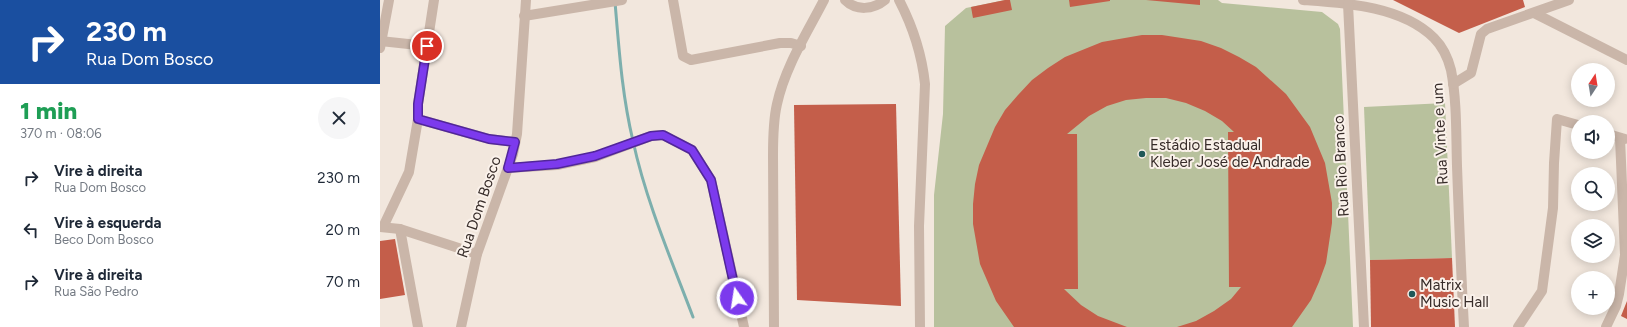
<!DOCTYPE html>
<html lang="pt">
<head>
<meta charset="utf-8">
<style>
	body { margin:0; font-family:Figtree,sans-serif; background:#f6f6f7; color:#1f2937; height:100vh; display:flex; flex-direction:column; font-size:15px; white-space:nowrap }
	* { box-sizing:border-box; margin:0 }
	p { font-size:13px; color:#747a83 }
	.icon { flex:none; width:22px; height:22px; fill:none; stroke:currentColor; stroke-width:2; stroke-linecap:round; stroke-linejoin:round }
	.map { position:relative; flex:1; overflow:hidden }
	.side { display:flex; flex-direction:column; background:#fff; width:380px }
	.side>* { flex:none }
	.hud { background:#1a4fa0; color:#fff; overflow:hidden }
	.needle { width:26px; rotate:12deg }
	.tools { position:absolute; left:1191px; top:63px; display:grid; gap:8px }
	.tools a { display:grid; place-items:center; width:44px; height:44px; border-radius:50%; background:#fff; box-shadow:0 2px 10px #0003; font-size:20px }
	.pin { position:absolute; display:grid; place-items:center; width:34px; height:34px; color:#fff; margin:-17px; border:2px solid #fff; border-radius:50%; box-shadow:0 1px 4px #0007 }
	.me { position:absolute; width:44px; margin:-22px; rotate:347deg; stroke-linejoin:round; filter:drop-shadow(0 0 3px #0008) }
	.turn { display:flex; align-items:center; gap:14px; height:84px; padding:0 20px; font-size:18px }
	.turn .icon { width:52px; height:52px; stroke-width:2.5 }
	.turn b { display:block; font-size:28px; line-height:34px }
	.round { display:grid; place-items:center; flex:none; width:42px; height:42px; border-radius:21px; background:#f6f6f7 }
	.summary { display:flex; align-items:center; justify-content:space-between; height:68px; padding:0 20px }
	h1 { font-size:24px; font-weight:800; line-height:30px; color:#1e9e55 }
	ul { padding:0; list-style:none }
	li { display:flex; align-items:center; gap:12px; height:52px; padding:0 20px }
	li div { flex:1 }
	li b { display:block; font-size:15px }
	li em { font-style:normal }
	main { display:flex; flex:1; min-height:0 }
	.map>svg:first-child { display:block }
	.green { fill:#b8c19d }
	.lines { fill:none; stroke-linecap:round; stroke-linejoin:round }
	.stream { stroke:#7dafad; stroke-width:3 }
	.building { fill:#c45e4a }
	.minor { stroke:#cab6a9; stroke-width:10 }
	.route-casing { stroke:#51269a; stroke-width:10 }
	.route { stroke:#7c3aed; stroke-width:7 }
	.poi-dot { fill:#1f5858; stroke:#faf1ea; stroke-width:1.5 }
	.labels { text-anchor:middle; stroke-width:4; stroke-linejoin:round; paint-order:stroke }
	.street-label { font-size:15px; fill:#372c29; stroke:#faf1ea }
	.poi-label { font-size:15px; fill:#372c29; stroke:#faf1ea; text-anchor:start }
</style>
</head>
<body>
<main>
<section class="side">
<div class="hud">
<div class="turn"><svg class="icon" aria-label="right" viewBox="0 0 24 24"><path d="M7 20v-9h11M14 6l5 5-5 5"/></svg><div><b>230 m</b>Rua Dom Bosco</div></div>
</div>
<div class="summary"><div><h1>1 min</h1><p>370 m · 08:06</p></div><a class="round"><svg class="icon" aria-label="close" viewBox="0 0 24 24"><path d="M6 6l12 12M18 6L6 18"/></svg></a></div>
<ul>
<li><svg class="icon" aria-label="right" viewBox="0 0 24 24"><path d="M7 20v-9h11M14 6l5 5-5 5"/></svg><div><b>Vire à direita</b><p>Rua Dom Bosco</p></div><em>230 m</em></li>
<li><svg class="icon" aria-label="left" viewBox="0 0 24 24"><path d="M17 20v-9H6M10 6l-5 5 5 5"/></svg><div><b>Vire à esquerda</b><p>Beco Dom Bosco</p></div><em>20 m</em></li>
<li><svg class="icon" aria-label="right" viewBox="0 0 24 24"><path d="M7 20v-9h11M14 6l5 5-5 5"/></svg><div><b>Vire à direita</b><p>Rua São Pedro</p></div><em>70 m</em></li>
</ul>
</section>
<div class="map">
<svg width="1247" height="327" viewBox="0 0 1247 327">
	<rect width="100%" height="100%" fill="#f2e7dd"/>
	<g class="green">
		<path d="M625 0H838L842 3 942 12 958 24 960 29 973 327H554V195L563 114 565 26 586 8Z"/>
		<path d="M1065 103 1072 258 990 260 984 107Z"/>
	</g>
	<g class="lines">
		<path class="stream" d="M235 2C239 49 242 95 253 141 266 201 291 259 313 317"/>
	</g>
	<g class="building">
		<path d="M625 0H630L632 10 593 18 591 7Z"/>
		<path d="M689 0H730V1L690 7Z"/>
		<path d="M766 0H820V5Z"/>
		<path d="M1013 0H1143L1145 7 1079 33Z"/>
		<path d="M762 35H782L821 41 841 48 859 57 876 67 906 94 930 127 945 163 952 203V223L946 263 939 282 931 300 912 327H797L816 321 834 311 851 299 861 287H849L848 132H854L842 121 825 111 806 103 786 98H766L746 100 727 106 709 116 687 134H697L698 289H684L701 305 718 316 747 327H634L616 301 600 264 593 224V204L595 184 599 165 615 127 625 110 638 95 652 80 668 68 685 57 722 42Z"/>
		<path d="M516 104 521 306 417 300 414 105Z"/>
		<path d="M15 239 25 295 0 299V241Z"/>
		<path d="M1072 258 1075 327H991L990 260Z"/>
		<path d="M1247 301V319L1241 316Z"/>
	</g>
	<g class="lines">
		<g class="minor">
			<path d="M293 0 303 56 311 60 400 43H411L421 46"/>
			<path d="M465 0C476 11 493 10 505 0"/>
			<path d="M519 0C532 25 542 56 545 84L539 226 540 327"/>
			<path d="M923 0C965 3 1022 6 1054 38 1063 47 1068 58 1071 70 1077 101 1076 134 1077 166 1079 220 1081 273 1084 327"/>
			<path d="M968 4 984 327"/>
			<path d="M1154 13 1247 60"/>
			<path d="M144 16 242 0"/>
			<path d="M0 41 47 46"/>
			<path d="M0 48 9 0"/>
			<path d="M1073 84 1091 73 1101 34 1107 29 1189 0"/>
			<path d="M38 119 109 139 135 142"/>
			<path d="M1228 134 1245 139"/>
			<path d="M128 168 177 165 215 157 271 136 283 135 312 150 331 180 364 327"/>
			<path d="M0 227 20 229 97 254"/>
			<path d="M3 227 29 172 38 119V104L54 0"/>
			<path d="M20 229 38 327"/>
			<path d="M81 327 97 254 133 154 137 134 146 0"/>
			<path d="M394 327 393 156C393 139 393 121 397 104 405 67 427 33 444 0"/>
			<path d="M1138 327 1162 291 1173 208 1174 163 1177 119 1198 125"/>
			<path d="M1226 327 1236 306 1239 294 1245 255 1240 138"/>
		</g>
	</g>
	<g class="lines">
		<g class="route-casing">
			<path id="route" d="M47 46 38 104V119L109 139 135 142 128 168 177 164 215 156 271 136 283 135 312 150 331 180 357 298"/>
		</g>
		<use href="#route" class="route"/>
	</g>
	<g class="poi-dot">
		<circle cx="762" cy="154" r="4"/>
		<circle cx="1032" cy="294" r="4"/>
	</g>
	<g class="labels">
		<g class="street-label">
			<text transform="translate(1060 134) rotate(-93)" y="5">Rua Vinte e um</text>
			<text transform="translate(961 166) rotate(-93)" y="5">Rua Rio Branco</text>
			<text transform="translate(99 207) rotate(-71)" y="5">Rua Dom Bosco</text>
		</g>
		<g class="poi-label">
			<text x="770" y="150">Estádio Estadual<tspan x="770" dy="17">Kleber José de Andrade</tspan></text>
			<text x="1040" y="290">Matrix<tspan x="1040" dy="17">Music Hall</tspan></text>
		</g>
	</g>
</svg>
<div class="tools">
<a><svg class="needle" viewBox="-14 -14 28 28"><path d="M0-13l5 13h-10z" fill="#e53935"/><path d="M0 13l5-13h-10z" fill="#747a83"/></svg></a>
<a><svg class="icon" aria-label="sound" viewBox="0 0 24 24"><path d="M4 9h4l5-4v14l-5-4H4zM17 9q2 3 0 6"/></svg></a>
<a><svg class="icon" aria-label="search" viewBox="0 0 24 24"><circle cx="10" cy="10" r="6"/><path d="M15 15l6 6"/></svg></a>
<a><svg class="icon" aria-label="layers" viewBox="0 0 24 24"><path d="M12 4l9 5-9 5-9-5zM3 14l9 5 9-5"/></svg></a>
<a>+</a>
</div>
<div class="pin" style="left:47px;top:46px;background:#d93025"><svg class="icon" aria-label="arrive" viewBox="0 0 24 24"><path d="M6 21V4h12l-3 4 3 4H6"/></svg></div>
<svg class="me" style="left:357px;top:298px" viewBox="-20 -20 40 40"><circle r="17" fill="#7c3aed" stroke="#fff" stroke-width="3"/><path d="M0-11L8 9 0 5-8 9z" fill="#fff"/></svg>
</div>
</main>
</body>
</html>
